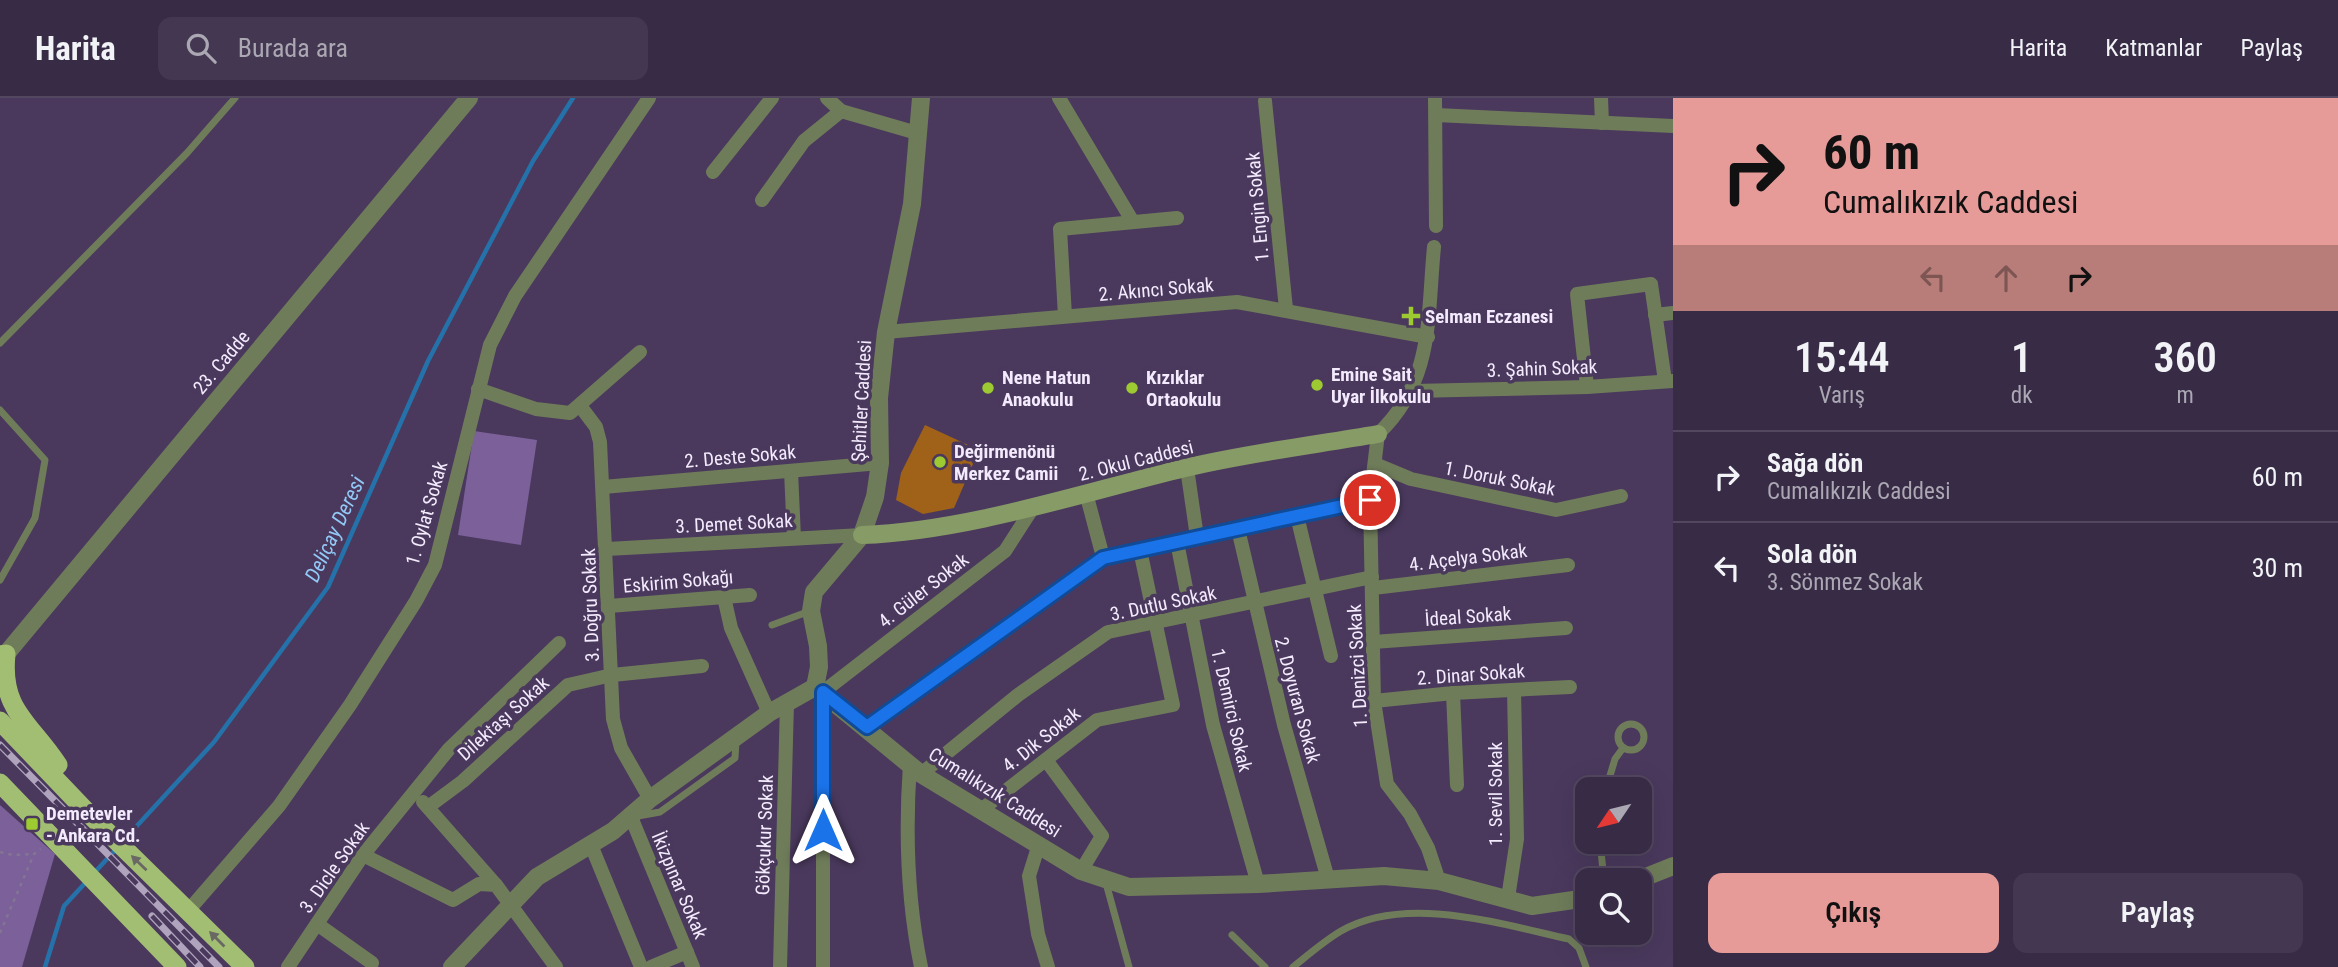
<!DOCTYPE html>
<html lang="tr">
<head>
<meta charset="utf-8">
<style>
	body { margin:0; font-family:"Roboto Condensed",sans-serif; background:#433751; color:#f1f3f6; height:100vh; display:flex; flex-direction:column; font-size:26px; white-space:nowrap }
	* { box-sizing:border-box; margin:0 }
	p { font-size:23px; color:#aba7b3 }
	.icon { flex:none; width:38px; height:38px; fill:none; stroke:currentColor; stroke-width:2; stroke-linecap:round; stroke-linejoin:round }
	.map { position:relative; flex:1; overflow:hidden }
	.side { display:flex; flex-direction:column; background:#382b46; width:665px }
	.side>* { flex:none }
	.hud { background:#e69b98; color:#111; overflow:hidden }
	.needle { width:46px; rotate:235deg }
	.controls { position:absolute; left:1575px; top:679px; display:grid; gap:14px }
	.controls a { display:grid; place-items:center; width:77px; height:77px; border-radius:14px; background:#382b46; box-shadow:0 7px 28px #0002,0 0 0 2px #52475f; font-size:35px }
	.pin { position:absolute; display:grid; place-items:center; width:60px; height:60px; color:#fff; margin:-30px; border:4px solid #fff; border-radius:50%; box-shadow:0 2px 7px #0007 }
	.me { position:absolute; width:77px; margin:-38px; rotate:0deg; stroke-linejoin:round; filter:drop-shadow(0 0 5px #0008) }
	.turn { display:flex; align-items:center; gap:24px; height:147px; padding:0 35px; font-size:32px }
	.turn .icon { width:91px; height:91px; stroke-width:2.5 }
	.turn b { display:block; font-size:49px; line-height:60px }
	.lanes { display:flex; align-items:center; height:66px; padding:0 35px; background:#0003; justify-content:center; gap:35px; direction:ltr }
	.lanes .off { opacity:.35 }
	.eta { display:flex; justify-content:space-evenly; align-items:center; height:119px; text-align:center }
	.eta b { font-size:42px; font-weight:600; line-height:49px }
	.primary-button { display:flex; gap:14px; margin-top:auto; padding:14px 35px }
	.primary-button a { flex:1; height:80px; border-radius:14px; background:#e69b98; color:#111; font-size:28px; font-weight:600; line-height:80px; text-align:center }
	.primary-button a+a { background:#433751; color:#f1f3f6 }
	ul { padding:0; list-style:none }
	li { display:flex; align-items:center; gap:21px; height:91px; padding:0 35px; border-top:2px solid #52475f }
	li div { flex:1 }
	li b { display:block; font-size:26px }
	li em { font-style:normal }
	header { display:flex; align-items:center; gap:42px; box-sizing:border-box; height:98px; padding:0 35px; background:#382b46; border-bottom:2px solid #52475f }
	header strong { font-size:33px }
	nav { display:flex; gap:38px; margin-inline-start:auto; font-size:24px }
	.search { width:490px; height:63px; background:#433751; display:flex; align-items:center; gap:18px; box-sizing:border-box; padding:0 24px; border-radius:14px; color:#aba7b3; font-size:26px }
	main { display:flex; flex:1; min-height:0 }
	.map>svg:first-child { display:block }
	.green { fill:#7b609a }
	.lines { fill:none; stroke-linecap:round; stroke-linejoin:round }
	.stream { stroke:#2571a9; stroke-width:4.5 }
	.building { fill:#9f6218 }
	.path { stroke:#837593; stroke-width:2.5; stroke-dasharray:3.5 5; stroke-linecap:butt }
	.service { stroke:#6f7c5a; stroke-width:7 }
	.minor { stroke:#6f7c5a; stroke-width:14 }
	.tertiary { stroke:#6f7c5a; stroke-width:18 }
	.secondary { stroke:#879b66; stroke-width:18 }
	.trunk { stroke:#a2be72; stroke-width:19 }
	.rail-casing { stroke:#afa3bd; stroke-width:7 }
	.rail { stroke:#4a395d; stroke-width:4.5; stroke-dasharray:13; stroke-linecap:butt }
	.oneway { fill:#696864 }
	.route-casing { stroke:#114b97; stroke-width:18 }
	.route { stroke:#1a73e8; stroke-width:12 }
	.poi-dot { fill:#9dca30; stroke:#4a395d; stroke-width:2.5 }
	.labels { text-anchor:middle; stroke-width:7; stroke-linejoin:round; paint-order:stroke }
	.street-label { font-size:19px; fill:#f3ebfd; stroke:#4a395d }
	.poi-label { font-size:19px; font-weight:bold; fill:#f3ebfd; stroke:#4a395d; text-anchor:start }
	.water-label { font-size:21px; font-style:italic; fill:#92c8f6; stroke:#4a395d }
</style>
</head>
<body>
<header>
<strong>Harita</strong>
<div class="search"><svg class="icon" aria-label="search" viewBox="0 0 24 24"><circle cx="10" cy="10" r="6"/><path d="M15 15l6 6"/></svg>Burada ara</div>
<nav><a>Harita</a><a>Katmanlar</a><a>Paylaş</a></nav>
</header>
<main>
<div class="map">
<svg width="1673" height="869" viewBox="0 0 1673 869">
	<rect width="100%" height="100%" fill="#4a395d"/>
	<g class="green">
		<path d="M474 333 537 342 521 447 458 437Z"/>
		<path d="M0 707 55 756 22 869H0Z"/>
	</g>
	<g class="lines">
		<g class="stream">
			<path d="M123 743 214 644 328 489 428 263 533 63 573 0"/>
			<path d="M95 774 118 749"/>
			<path d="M45 869 64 808 87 783"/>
		</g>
	</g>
	<path class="building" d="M925 327 979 352 954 410 923 416 896 402 901 375Z"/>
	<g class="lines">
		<g class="path">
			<path d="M0 754 13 757 34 756"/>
			<path d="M0 835 34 756 41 751"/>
		</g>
		<g class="service">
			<path d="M0 245 187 55 235 0"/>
			<path d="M0 312 45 362 35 420 0 482"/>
			<path d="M772 527 810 513"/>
			<circle cx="1631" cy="639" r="13"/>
			<path d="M1606 691 1615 661 1623 650"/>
			<path d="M638 718 660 714 735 660 736 643"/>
			<path d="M1600 744 1604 782"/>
			<path d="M1106 785 1129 869"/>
			<path d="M1232 837 1265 869"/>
			<path d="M1293 869C1308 857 1324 843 1341 833 1406 796 1500 826 1569 841L1579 850 1586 869"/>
		</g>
		<g class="minor">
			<path d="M827 0 841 13 917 35"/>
			<path d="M1059 0 1133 124"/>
			<path d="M1435 0 1436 128"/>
			<path d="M1601 0 1602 25"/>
			<path d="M1265 3 1286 211"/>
			<path d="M1436 17 1673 28"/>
			<path d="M713 74 772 0"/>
			<path d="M762 102 804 43 841 13"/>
			<path d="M1434 149C1427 220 1434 283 1378 336L1370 402 1374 603 1387 686 1410 716 1428 750 1439 783"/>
			<path d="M1655 217 1673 215"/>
			<path d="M1065 218 1060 131 1177 120"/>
			<path d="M886 234 1237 204 1428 239"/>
			<path d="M1587 289 1577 196 1651 186 1665 283"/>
			<path d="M478 291 536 311 570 315 640 254"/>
			<path d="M1413 293 1587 289 1673 283"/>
			<path d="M581 309 596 329 600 344 613 621 621 650 650 701"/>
			<path d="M1375 366 1411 381 1556 412 1621 398"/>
			<path d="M1187 370 1197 439"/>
			<path d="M791 373 794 440"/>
			<path d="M603 389 880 365"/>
			<path d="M1086 395 1103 459"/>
			<path d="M1297 418 1331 558"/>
			<path d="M1238 431 1284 627 1328 781"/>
			<path d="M1177 444 1213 627 1258 786"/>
			<path d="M607 451 862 437"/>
			<path d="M1373 490 1568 467"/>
			<path d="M724 499 731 530 769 615"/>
			<path d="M609 508 750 497"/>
			<path d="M1373 544 1566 530"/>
			<path d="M1453 595 1457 687"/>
			<path d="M1374 603 1453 595 1570 589"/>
			<path d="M867 629 1103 459 1370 402"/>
			<path d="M1046 662 1102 738 1081 773"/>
			<path d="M910 666C905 736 907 801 921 869"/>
			<path d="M921 676 1018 597 1108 534 1372 479"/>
			<path d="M423 704 496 787"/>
			<path d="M428 709 463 683 568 587 612 577 702 568"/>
			<path d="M981 712 1097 622 1173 607 1140 452"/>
			<path d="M631 719 693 869"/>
			<path d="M1039 746 1029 778 1038 836 1048 869"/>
			<path d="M591 747 641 869"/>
			<path d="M363 757 453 802 479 786 496 787 556 869"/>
			<path d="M1508 800 1517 741 1514 592"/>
			<path d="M188 813 279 708 350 607 416 503 435 467 490 247 515 198 649 0"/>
			<path d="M317 826 372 865"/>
			<path d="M288 869 363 757 449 651 559 545"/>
			<path d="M651 869 687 854"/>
			<path d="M780 869 787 605"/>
			<path d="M823 869V594L1005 453 1034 408"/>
		</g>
		<g class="tertiary">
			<path d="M6 556 469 0"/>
			<path d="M815 589 819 569 818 548 811 513 814 494 862 437 875 399 880 365 879 300 886 234 912 106 921 0"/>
			<path d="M1638 782 1673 768"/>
			<path d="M452 869 537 779 613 733 650 701 769 615 815 589 921 676 1081 773 1129 789 1258 786 1384 778 1439 783 1532 808 1587 800"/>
		</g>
		<path class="secondary" d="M862 437C968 433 1081 395 1185 370 1248 355 1314 347 1378 336"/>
		<g class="trunk">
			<path d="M0 557 6 556C0 613 31 625 58 667"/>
			<path d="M0 623 87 714 245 869"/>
			<path d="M0 685 177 869"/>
		</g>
		<g class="rail-casing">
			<g id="rail">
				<path d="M0 647 219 869"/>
				<path d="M152 818 200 869"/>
			</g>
		</g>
		<use href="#rail" class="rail"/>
	</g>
	<defs><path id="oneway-solid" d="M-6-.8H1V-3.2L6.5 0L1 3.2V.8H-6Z" transform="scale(1.75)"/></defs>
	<g class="oneway">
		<use href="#oneway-solid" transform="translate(139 765) rotate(-136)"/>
		<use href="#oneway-solid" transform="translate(217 841) rotate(-135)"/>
	</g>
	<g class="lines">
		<g class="route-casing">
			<path id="route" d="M823 732V594L867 629 1103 460 1370 402"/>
		</g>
		<use href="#route" class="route"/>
	</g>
	<g class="poi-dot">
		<path d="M1407.5 207.5h7v7h7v7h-7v7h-7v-7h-7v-7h7z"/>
		<circle cx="1317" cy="287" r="7"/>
		<circle cx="988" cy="290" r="7"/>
		<circle cx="1132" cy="290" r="7"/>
		<circle cx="940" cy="364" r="7"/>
		<rect x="25" y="719" width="14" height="14" rx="3.5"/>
	</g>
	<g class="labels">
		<g class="street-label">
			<text transform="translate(1257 109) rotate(-95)" y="7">1. Engin Sokak</text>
			<text transform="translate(1156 191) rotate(-5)" y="7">2. Akıncı Sokak</text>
			<text transform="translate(221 264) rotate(-50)" y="7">23. Cadde</text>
			<text transform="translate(1542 270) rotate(-2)" y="7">3. Şahin Sokak</text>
			<text transform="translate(861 303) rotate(-87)" y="7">Şehitler Caddesi</text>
			<text transform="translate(740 358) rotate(-5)" y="7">2. Deste Sokak</text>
			<text transform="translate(1136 362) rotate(-14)" y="7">2. Okul Caddesi</text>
			<text transform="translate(1500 380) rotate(11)" y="7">1. Doruk Sokak</text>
			<text transform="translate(426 415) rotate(-74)" y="7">1. Oylat Sokak</text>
			<text transform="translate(734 425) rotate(-3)" y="7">3. Demet Sokak</text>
			<text transform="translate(1468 459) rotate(-7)" y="7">4. Açelya Sokak</text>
			<text transform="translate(678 483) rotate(-5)" y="7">Eskirim Sokağı</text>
			<text transform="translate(923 492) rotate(-38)" y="7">4. Güler Sokak</text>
			<text transform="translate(1163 505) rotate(-12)" y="7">3. Dutlu Sokak</text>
			<text transform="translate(590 507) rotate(-92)" y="7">3. Doğru Sokak</text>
			<text transform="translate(1468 518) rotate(-4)" y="7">İdeal Sokak</text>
			<text transform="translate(1357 568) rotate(-93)" y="7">1. Denizci Sokak</text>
			<text transform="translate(1471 576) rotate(-4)" y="7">2. Dinar Sokak</text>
			<text transform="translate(1298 602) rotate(75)" y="7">2. Doyuran Sokak</text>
			<text transform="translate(1232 612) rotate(77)" y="7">1. Demirci Sokak</text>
			<text transform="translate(503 620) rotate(-42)" y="7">Dilektaşı Sokak</text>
			<text transform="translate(1041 641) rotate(-38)" y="7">4. Dik Sokak</text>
			<text transform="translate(995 694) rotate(32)" y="7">Cumalıkızık Caddesi</text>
			<text transform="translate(1495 696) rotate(-90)" y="7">1. Sevil Sokak</text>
			<text transform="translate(764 737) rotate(-88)" y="7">Gökçukur Sokak</text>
			<text transform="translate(334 769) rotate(-55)" y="7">3. Dicle Sokak</text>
			<text transform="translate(680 787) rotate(67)" y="7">İkizpınar Sokak</text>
		</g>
		<g class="poi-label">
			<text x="1425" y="225">Selman Eczanesi</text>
			<text x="1331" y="283">Emine Sait<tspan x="1331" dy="22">Uyar İlkokulu</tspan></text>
			<text x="1002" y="286">Nene Hatun<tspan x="1002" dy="22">Anaokulu</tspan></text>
			<text x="1146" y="286">Kızıklar<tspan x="1146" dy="22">Ortaokulu</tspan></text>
			<text x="954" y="360">Değirmenönü<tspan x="954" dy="22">Merkez Camii</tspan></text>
			<text x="46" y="722">Demetevler<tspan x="46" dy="22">- Ankara Cd.</tspan></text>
		</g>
		<g class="water-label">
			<text transform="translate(335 431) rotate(-65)" y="7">Deliçay Deresi</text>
		</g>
	</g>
</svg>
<div class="controls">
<a><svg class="needle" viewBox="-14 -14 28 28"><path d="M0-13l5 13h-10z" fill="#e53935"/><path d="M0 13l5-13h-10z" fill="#aba7b3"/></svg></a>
<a><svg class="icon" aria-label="search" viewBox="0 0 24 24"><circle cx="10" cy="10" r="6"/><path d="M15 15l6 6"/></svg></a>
</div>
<div class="pin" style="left:1370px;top:402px;background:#d93025"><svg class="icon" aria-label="arrive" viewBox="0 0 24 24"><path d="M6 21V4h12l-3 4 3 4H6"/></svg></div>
<svg class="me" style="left:823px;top:732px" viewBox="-20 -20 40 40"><path d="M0-17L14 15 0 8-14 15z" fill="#1a73e8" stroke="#fff" stroke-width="4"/></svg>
</div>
<section class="side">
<div class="hud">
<div class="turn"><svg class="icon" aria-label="right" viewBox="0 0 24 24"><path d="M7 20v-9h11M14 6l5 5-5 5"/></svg><div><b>60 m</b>Cumalıkızık Caddesi</div></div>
<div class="lanes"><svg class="icon off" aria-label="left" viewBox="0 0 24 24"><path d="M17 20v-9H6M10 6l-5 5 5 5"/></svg><svg class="icon off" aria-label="ahead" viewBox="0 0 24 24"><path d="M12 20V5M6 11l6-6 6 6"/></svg><svg class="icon" aria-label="right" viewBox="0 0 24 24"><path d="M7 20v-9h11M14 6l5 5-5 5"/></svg></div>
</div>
<div class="eta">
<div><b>15:44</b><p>Varış</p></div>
<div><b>1</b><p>dk</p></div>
<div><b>360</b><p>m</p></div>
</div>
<ul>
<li><svg class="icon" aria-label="right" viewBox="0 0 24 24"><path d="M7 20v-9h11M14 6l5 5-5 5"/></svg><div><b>Sağa dön</b><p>Cumalıkızık Caddesi</p></div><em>60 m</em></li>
<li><svg class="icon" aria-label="left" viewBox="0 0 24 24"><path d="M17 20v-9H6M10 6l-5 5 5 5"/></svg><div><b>Sola dön</b><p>3. Sönmez Sokak</p></div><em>30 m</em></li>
</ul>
<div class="primary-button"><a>Çıkış</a><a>Paylaş</a></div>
</section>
</main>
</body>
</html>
